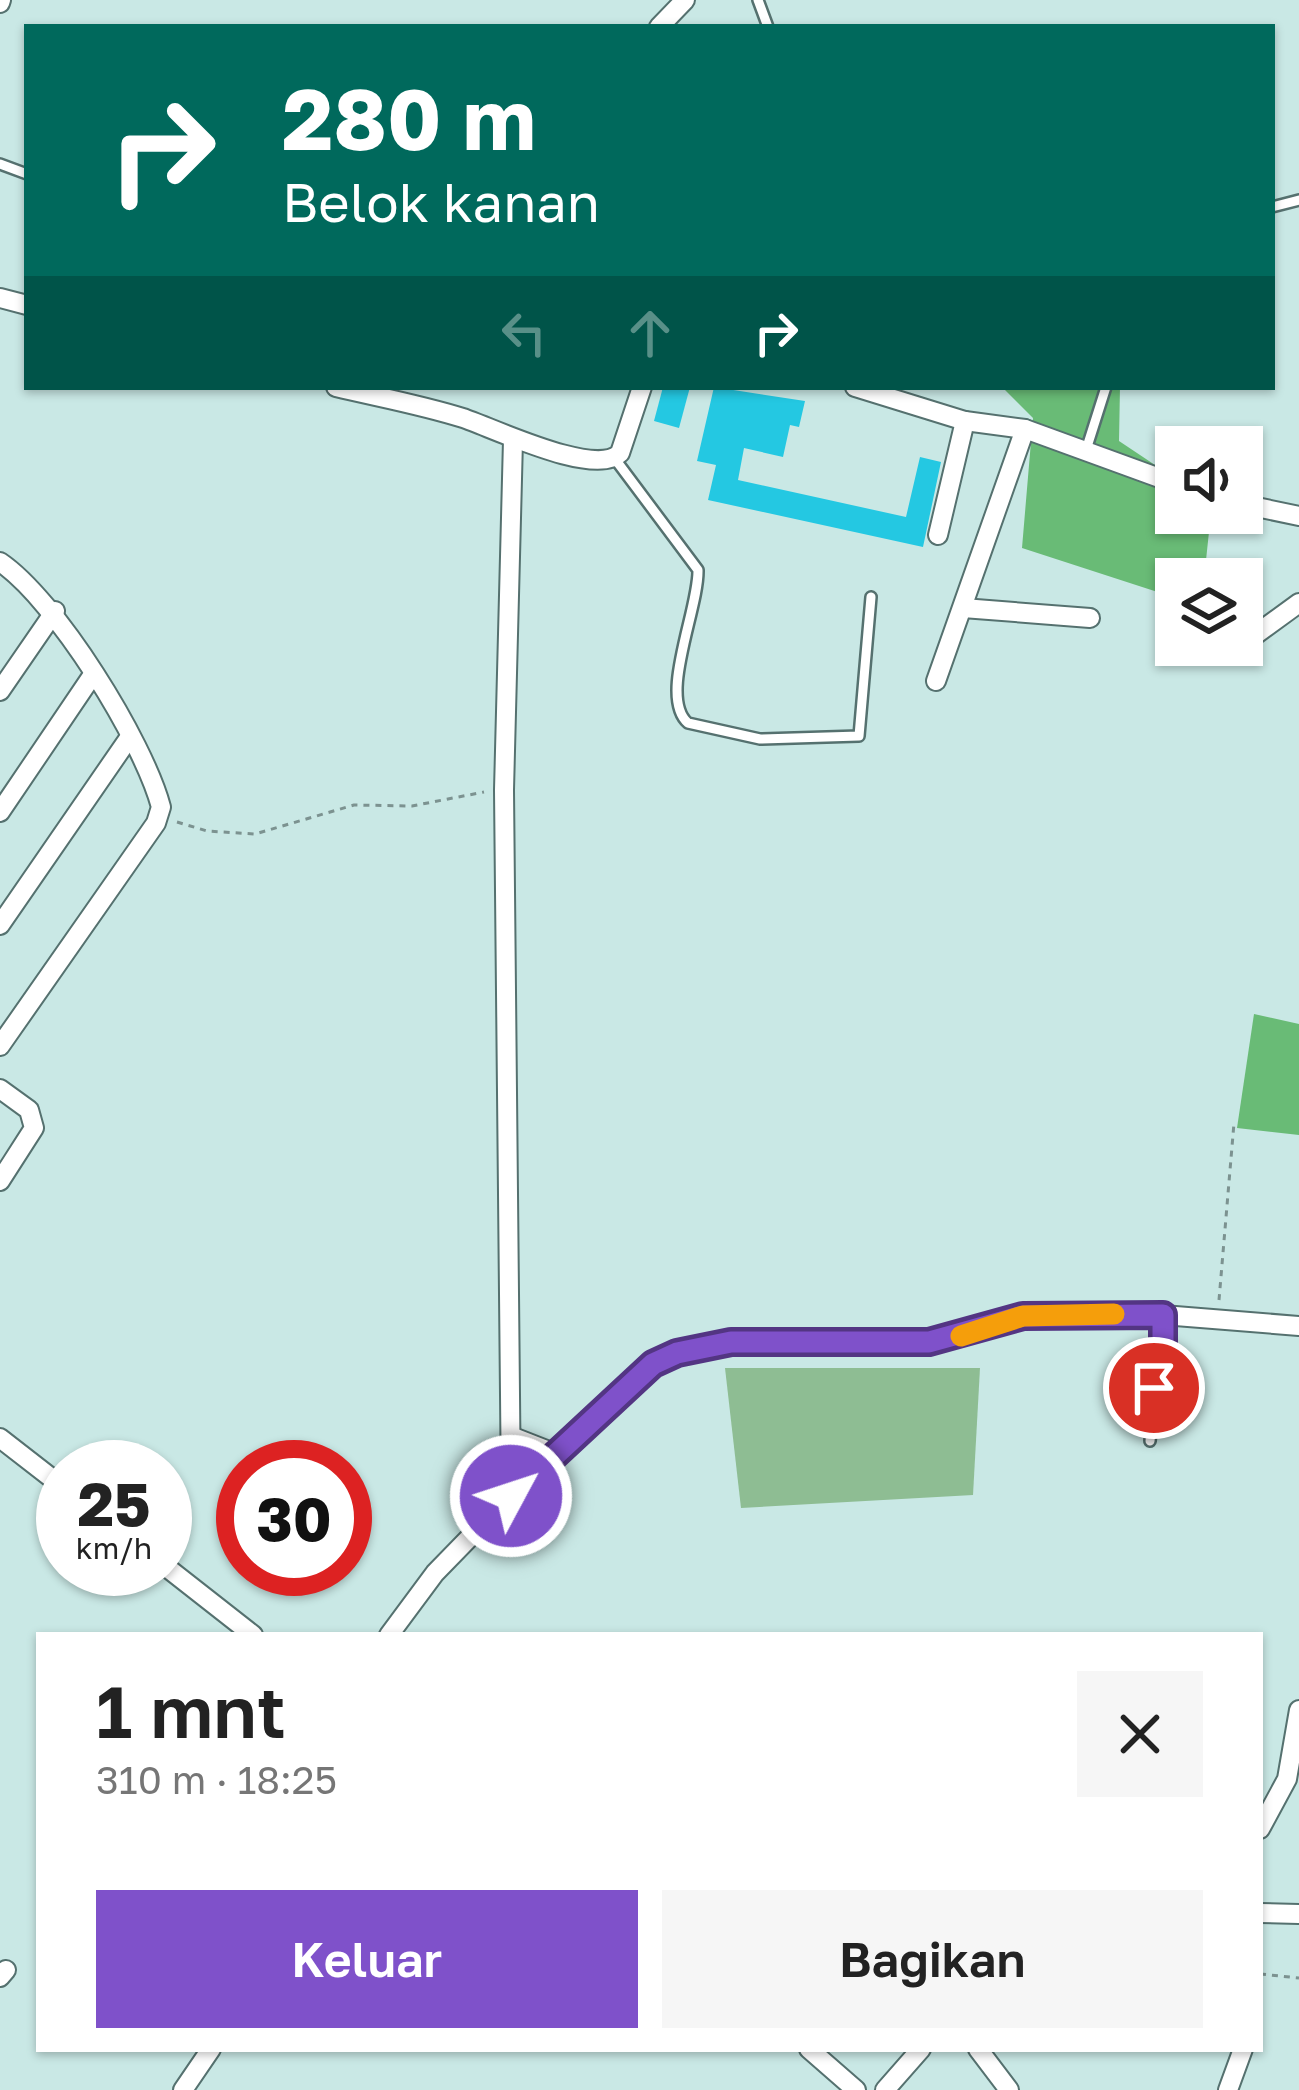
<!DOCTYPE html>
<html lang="id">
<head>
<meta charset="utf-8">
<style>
	body { margin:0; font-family:"Golos Text",sans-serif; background:#f6f6f6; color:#222; height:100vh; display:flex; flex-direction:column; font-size:45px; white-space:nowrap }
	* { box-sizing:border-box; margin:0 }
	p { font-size:39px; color:#767676 }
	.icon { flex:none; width:66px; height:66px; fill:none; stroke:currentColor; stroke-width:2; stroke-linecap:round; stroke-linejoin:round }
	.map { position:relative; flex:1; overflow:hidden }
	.details { position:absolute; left:36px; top:1632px; width:1227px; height:420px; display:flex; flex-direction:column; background:#fff; border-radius:0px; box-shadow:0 3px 9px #0004 }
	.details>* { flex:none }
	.top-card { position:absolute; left:24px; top:24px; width:1251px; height:366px; border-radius:0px; box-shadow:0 3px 9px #0004; background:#00695c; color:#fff; overflow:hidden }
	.fabs { position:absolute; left:1155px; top:426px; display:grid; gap:24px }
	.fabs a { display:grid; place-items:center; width:108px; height:108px; border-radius:0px; background:#fff; box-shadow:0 3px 9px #0004; font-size:60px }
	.speed { position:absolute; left:36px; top:1440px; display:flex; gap:24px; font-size:60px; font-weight:700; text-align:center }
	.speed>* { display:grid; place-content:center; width:156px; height:156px; border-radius:50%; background:#fff; box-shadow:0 3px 9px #0004; line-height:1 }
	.speed small { font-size:30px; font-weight:400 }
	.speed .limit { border:18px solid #d22; background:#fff; color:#111 }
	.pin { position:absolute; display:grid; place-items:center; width:102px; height:102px; color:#fff; margin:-51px; border:6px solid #fff; border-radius:50%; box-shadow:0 3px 12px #0007 }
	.me { position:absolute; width:132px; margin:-66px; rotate:50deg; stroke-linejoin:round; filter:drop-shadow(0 0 9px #0008) }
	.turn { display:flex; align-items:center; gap:42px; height:252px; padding:0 60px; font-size:54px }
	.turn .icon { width:156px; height:156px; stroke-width:2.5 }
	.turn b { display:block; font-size:84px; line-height:102px }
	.lanes { display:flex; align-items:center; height:114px; padding:0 60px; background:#0003; justify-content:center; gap:60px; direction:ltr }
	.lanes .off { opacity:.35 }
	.round { display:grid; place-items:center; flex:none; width:126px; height:126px; border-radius:0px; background:#f6f6f6 }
	.summary { display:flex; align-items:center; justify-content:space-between; height:204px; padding:0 60px }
	h1 { font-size:72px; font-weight:600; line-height:90px }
	.cta { display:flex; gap:24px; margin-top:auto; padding:24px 60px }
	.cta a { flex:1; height:138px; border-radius:0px; background:#7f51ca; color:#fff; font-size:48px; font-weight:600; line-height:138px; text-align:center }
	.cta a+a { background:#f6f6f6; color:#222 }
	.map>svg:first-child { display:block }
	.green { fill:#8ebd93 }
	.forest { fill:#69bb76 }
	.building { fill:#24c8e2 }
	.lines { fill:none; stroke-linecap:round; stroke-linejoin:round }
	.service-casing { stroke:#55716f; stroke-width:14 }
	.minor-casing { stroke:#55716f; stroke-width:22 }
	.path { stroke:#7c9290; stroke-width:3; stroke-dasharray:6 6; stroke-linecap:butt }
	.service { stroke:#fff; stroke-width:9 }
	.minor { stroke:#fff; stroke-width:18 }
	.route-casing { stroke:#533583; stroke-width:30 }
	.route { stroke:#7f51ca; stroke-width:21 }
	.slow { stroke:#f59e0b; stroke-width:21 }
</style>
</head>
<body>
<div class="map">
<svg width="1299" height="2090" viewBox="0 0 1299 2090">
	<rect width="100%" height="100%" fill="#c9e8e5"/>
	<path class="green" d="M725 1368H980L973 1495 741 1508Z"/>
	<g class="forest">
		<path d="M1002 387H1120L1119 441 1176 479V513H1211L1204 579H1176V598L1022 548 1033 418Z"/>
		<path d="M1254 1014 1299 1024V1135L1237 1128Z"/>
	</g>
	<g class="building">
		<path d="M663 387H690L679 428 654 421Z"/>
		<path d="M714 387 805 401 799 427 790 425 783 457 744 448 738 480 906 517 920 457 941 462 923 547 708 500 716 465 697 461Z"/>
	</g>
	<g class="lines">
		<g class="service-casing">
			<g id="service">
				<path d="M758 0 768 27"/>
				<path d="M0 164 27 174"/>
				<path d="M1272 207 1299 200"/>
				<path d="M1086 450 1106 387"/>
				<path d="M615 459 698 570C699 609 658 697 688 723L760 739 859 736 871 597"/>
				<path d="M1150 1441 1163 1315"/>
			</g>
		</g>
		<g class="minor-casing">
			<g id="minor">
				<path d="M0 3 1 0"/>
				<path d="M659 27 685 0"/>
				<path d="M0 298 27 305"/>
				<path d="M336 387C378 397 422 405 463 418 493 428 596 478 620 453L642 387"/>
				<path d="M855 387 965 421 1025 429 1176 484"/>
				<path d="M1242 504 1299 516"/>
				<path d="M938 535 965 421"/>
				<path d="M0 562C56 600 143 740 161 807L156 823 0 1046"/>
				<path d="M963 608 1090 618"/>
				<path d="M1255 635 1299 603"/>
				<path d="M936 681 1025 429"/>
				<path d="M0 691 55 611"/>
				<path d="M0 812 92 676"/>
				<path d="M0 925 129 738"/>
				<path d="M0 1089 29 1110 34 1128 0 1181"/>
				<path d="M513 1437 559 1455"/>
				<path d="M0 1438 63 1487"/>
				<path d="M511 1495 504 790 513 440"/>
				<path d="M165 1566 253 1635"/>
				<path d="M389 1635 435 1573 511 1495 576 1440 642 1372 677 1353 732 1342H929L1023 1317 1163 1315 1299 1326"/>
				<path d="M1260 1829 1287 1779 1299 1710"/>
				<path d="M1260 1913 1299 1914"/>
				<path d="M0 1977 6 1970"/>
				<path d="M809 2049 856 2090"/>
				<path d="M978 2049 1009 2090"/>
				<path d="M183 2090 211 2049"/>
				<path d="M885 2090 921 2049"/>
				<path d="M1228 2090 1243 2049"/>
			</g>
		</g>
		<g class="path">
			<path d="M177 822 207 831 255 834 354 805 412 806 484 792"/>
			<path d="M1219 1300 1234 1123"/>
			<path d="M1260 1974 1299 1978"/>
		</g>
		<use href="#service" class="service"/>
		<use href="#minor" class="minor"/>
	</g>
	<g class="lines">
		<g class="route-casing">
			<path id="route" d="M511 1496 653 1364 677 1353 731 1342H929L1023 1316 1163 1315V1357L1154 1388"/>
		</g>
		<use href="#route" class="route"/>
		<path class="slow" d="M961 1336 1023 1316 1114 1314"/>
	</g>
</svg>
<div class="fabs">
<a><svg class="icon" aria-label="sound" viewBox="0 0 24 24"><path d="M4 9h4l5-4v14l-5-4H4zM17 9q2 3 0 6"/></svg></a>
<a><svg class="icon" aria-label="layers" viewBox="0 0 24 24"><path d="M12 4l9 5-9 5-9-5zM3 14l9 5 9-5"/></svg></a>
</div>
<div class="speed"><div>25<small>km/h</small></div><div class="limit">30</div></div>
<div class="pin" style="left:1154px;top:1388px;background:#d93025"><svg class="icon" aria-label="arrive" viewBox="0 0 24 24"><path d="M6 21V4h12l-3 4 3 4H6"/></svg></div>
<svg class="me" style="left:511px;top:1496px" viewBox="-20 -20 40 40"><circle r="17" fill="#7f51ca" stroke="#fff" stroke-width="3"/><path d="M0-11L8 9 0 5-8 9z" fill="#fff"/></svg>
<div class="top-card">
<div class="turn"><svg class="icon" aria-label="right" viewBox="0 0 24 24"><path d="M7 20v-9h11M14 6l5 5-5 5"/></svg><div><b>280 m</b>Belok kanan</div></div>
<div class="lanes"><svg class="icon off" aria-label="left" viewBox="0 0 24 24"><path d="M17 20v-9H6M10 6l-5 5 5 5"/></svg><svg class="icon off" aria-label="ahead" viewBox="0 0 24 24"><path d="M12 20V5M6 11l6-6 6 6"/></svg><svg class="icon" aria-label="right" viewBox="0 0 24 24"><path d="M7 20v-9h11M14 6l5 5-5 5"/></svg></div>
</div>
<section class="details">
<div class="summary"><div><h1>1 mnt</h1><p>310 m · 18:25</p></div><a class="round"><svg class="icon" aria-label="close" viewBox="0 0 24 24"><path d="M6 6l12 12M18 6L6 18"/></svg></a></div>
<div class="cta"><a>Keluar</a><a>Bagikan</a></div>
</section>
</div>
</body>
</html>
